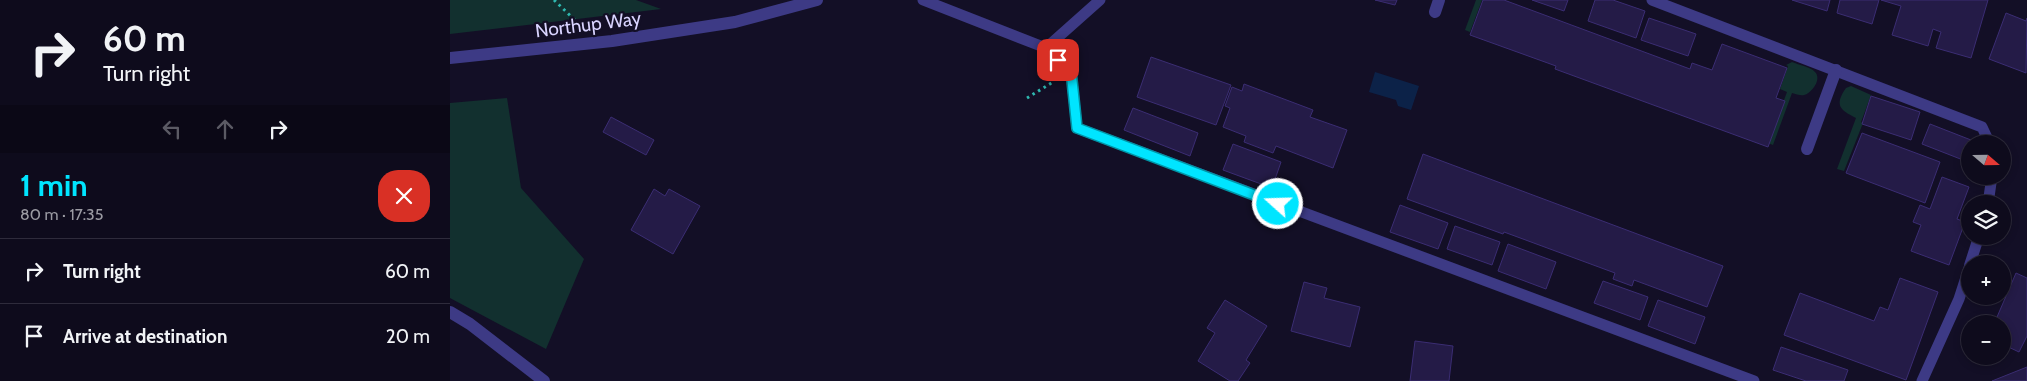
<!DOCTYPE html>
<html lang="en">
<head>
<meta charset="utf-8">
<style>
	body { margin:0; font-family:Cabin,sans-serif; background:#171425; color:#f1f3f6; height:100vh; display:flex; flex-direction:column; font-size:19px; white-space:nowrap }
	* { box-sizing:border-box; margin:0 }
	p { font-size:16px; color:#9b9ba3 }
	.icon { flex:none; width:28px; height:28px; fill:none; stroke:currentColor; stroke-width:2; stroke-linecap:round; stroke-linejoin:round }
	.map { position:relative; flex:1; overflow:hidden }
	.details { display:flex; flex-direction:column; background:#0e0b1c; width:450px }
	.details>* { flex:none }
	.hud { background:#0e0b1c; color:#f1f3f6; overflow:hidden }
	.needle { width:32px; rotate:110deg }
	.buttons { position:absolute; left:1511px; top:135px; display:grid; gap:10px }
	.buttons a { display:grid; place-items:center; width:50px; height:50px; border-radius:50%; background:#0e0b1c; box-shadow:0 2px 8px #0003,0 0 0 1px #2e2b3b; font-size:25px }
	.pin { position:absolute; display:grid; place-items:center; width:42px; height:42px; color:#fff; margin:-21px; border-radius:10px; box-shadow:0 2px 8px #0006 }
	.me { position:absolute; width:55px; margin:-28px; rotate:290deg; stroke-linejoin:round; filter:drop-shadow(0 0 4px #0008) }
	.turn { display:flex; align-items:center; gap:18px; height:105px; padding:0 20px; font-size:22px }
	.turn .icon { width:65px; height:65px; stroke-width:2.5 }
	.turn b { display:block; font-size:35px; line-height:42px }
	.lanes { display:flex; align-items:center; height:48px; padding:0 20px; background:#0003; justify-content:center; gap:25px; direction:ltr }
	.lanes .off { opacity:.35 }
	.round { display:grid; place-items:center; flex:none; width:52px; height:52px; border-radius:20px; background:#171425 }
	.overview { display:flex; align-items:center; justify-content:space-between; height:85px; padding:0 20px }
	h1 { font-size:30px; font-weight:700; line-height:38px; color:#00e5ff }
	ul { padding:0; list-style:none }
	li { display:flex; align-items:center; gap:15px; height:65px; padding:0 20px; border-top:1px solid #2e2b3b }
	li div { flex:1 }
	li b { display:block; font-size:19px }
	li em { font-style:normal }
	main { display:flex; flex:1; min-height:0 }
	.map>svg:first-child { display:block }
	.green { fill:#12302f }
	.water { fill:#0c2248 }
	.building { fill:#241b47; stroke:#3b2d73 }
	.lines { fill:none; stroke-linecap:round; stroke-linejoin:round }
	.path { stroke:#2fb8b0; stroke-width:3; stroke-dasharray:2.5 4; stroke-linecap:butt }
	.service { stroke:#3d3a85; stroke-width:11 }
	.minor { stroke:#3d3a85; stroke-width:12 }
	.tertiary { stroke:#3d3a85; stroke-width:12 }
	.route-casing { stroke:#0095a6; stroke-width:12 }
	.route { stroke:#00e5ff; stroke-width:9 }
	.labels { text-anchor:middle; stroke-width:4.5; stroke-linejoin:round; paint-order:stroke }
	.street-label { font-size:19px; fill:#d9d4ff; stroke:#130f26 }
</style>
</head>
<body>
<main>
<section class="details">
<div class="hud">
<div class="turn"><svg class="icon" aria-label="right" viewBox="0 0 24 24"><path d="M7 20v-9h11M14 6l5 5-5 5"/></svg><div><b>60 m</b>Turn right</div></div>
<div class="lanes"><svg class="icon off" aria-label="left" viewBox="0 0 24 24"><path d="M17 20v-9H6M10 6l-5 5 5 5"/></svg><svg class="icon off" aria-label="ahead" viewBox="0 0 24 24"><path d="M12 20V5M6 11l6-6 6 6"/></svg><svg class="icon" aria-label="right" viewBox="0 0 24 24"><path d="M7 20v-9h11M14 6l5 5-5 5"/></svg></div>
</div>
<div class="overview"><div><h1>1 min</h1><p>80 m · 17:35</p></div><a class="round" style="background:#d93025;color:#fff"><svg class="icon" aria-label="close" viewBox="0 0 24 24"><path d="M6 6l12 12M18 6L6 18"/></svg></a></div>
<ul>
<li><svg class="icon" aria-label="right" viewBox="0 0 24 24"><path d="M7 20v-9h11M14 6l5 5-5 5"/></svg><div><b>Turn right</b></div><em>60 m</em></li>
<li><svg class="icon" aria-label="arrive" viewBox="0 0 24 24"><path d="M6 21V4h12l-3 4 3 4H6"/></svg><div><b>Arrive at destination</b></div><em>20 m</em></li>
</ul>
</section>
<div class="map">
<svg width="1577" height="381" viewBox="0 0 1577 381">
	<rect width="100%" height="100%" fill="#130f26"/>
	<g class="green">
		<path d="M0 0H186L211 9 0 34Z"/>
		<path d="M1026 0H1032L1020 32 1015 30Z"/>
		<path d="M1342 62C1349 65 1361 67 1365 72 1372 79 1362 93 1354 95 1351 96 1346 94 1342 93L1323 145 1318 143 1337 92 1330 89 1338 66 1336 65Z"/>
		<path d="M1401 86 1421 95 1411 122 1413 123 1394 171 1387 169 1406 118C1390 110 1384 105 1396 88Z"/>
		<path d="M57 98 71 188 134 259 96 349 0 298V103Z"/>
	</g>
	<path class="water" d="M925 72 969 86 961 110 948 106 946 100 919 92Z"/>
	<g class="building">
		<path d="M925 0H947L945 5Z"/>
		<path d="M1033 0H1054L1240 69 1242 63 1262 70 1272 44 1337 68 1326 98 1335 101 1318 147 1105 69 1106 66 1020 35Z"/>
		<path d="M1082 0H1118L1114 11Z"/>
		<path d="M1145 0H1163L1195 11 1186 38 1138 21Z"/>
		<path d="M1342 0H1380L1377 11Z"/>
		<path d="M1390 0H1429L1422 24 1387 13Z"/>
		<path d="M1431 0H1538L1521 58 1486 48 1491 32 1483 29 1478 46 1442 35 1451 6Z"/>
		<path d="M1556 13 1576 21 1577 18 1576 73 1539 59Z"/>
		<path d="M1199 18 1246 34 1238 56 1191 40Z"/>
		<path d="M701 57 781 85 766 125 687 97Z"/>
		<path d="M794 84 863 110 860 117 897 130 883 168 826 146 823 153 794 142 796 136 773 127 780 108 775 106 782 87 792 91Z"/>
		<path d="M1421 96 1470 112 1461 140 1412 124Z"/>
		<path d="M683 108 748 133 740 156 674 130Z"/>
		<path d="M161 117 204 140 196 155 153 132Z"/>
		<path d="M1480 124 1521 140 1513 160 1472 144Z"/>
		<path d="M1412 133 1490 162 1475 203 1396 173Z"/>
		<path d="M783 144 831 162 822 188 773 170Z"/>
		<path d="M973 154 1273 266 1257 307 1184 280 1182 286 1163 279 1165 273 1054 232 1053 234 957 199Z"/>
		<path d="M1492 177 1519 187 1507 219 1515 222 1499 265 1461 251 1471 225 1463 222 1470 205 1480 209Z"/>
		<path d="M204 189 215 196 219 189 250 206 223 254 181 230Z"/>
		<path d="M950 205 998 223 988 249 940 232Z"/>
		<path d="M1005 226 1050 242 1042 265 997 249Z"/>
		<path d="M1058 244 1106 262 1096 289 1048 271Z"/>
		<path d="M1566 273 1577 278V336L1569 352 1552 344V324H1544Z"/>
		<path d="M1450 278 1488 292 1456 380 1334 335 1350 293 1424 321 1430 307 1438 310Z"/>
		<path d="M1153 281 1198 297 1190 320 1144 303Z"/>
		<path d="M854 282 877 288 874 298 910 307 900 347 841 331Z"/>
		<path d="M775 300 817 326 796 360 800 363 788 381H780L748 361 765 333 757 328Z"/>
		<path d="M1208 300 1255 317 1245 344 1198 326Z"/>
		<path d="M965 341 1003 346 999 381H960Z"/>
		<path d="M1331 347 1398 370 1394 381H1356L1323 370Z"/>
		<path d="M1577 367V381H1542Z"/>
	</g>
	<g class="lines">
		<g class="path">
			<path d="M104 0 130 25"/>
			<path d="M577 98 603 82"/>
		</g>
		<g class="service">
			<path d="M473 0 596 48"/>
			<path d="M650 0 596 48 621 71 627 128 1304 381"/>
			<path d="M1202 0 1532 127 1540 144"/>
			<path d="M1538 204 1542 176"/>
			<path d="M1520 264 1529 236"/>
			<path d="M1472 381 1509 299 1520 265"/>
		</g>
		<g class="minor">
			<path d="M985 12 989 0"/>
			<path d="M1357 149 1386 70"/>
		</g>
		<g class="tertiary">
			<path d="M0 58 162 41 285 22 367 0"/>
			<path d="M0 312 20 324 94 381"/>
		</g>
	</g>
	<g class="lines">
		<g class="route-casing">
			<path id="route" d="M608 60 621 71 627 128 828 204"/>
		</g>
		<use href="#route" class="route"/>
	</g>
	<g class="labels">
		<g class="street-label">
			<text transform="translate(138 24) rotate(-7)" y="7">Northup Way</text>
		</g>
	</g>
</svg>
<div class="buttons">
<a><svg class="needle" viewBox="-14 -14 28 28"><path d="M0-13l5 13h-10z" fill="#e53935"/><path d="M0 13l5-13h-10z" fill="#9b9ba3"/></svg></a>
<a><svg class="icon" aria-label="layers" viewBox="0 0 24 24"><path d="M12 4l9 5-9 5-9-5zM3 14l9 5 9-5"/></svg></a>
<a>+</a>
<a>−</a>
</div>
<div class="pin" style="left:608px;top:60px;background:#d93025"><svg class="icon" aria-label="arrive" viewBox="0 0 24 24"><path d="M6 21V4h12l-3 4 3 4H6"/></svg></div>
<svg class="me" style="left:828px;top:204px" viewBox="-20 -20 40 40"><circle r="17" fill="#00e5ff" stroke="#fff" stroke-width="3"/><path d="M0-11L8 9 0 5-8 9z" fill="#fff"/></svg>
</div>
</main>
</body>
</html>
